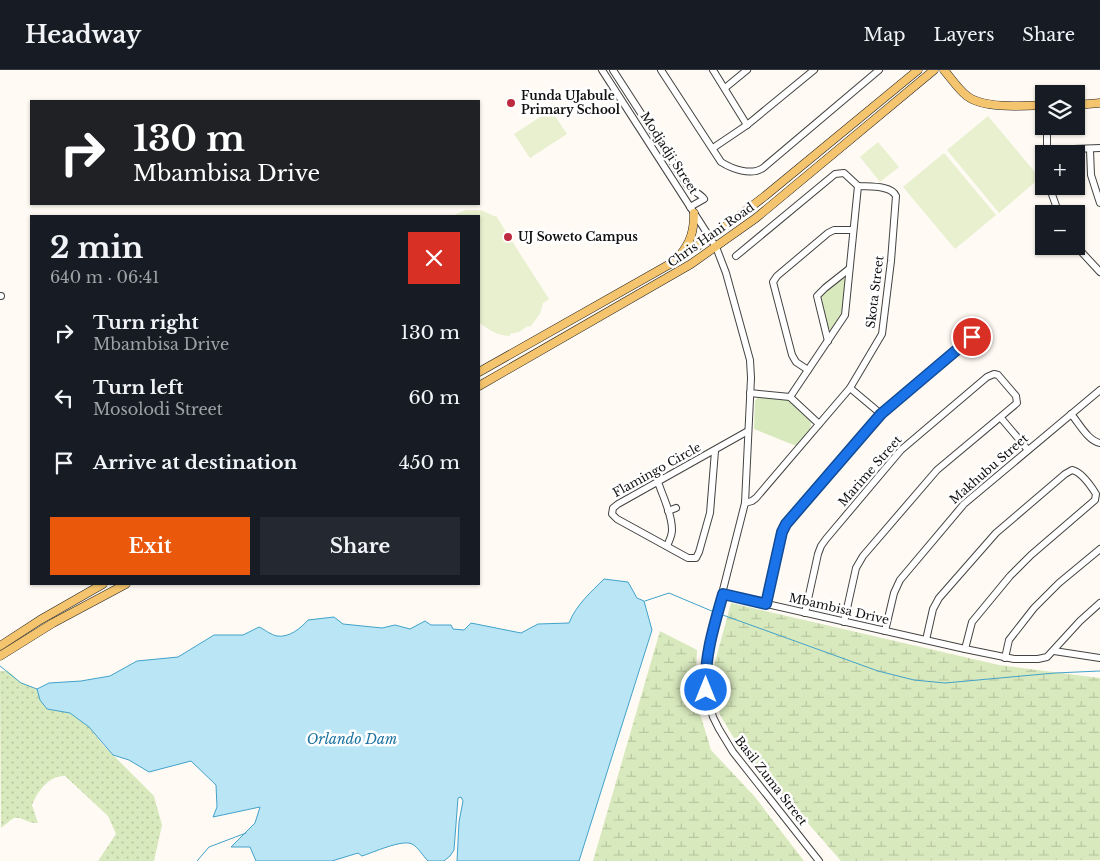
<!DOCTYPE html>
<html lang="en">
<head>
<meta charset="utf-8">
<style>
	body { margin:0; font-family:"Libre Baskerville",serif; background:#242831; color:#f1f3f6; height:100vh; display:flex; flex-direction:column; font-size:19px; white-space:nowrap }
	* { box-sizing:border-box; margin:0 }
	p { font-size:16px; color:#9ea1a6 }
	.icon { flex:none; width:28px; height:28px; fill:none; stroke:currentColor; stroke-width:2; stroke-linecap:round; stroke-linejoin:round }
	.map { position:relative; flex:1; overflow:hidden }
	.panel { position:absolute; left:30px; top:145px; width:450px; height:370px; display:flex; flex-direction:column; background:#171b24; border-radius:0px; box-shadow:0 1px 4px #0004 }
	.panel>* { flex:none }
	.banner { position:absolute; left:30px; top:30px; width:450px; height:105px; border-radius:0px; box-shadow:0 1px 4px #0004; background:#202124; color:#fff; overflow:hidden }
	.tools { position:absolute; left:1035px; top:15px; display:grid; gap:10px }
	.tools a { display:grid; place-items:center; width:50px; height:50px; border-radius:0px; background:#171b24; box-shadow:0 1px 4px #0004; font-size:25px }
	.pin { position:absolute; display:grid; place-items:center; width:42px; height:42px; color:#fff; margin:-21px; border:2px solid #fff; border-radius:50%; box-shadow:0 1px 5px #0007 }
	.me { position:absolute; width:55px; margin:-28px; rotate:0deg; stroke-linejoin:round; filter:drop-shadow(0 0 4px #0008) }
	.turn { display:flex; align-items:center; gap:18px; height:105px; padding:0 20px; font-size:22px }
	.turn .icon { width:65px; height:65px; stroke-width:2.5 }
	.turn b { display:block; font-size:35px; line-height:42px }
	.round { display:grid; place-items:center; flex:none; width:52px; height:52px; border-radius:0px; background:#242831 }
	.headline { display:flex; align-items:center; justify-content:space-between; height:85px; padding:0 20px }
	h1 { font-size:30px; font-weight:800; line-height:38px }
	.primary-button { display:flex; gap:10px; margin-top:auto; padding:10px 20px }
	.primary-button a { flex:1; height:58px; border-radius:0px; background:#ea580c; color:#fff; font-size:20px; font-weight:800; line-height:58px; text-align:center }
	.primary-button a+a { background:#242831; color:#f1f3f6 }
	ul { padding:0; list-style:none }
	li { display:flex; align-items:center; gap:15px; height:65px; padding:0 20px }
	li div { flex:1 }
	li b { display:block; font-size:19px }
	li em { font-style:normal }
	header { display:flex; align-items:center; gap:30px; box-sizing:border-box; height:70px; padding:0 25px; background:#171b24; border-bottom:1px solid #363941 }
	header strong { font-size:24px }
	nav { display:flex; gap:28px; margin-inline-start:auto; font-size:18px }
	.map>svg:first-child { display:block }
	.grass { fill:url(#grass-dots) }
	.wetland { fill:url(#wetland-marsh) }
	.park { fill:#d8e9bd }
	.pitch { fill:#e8f0cf }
	.water { fill:#b9e5f5; stroke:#42a2ca }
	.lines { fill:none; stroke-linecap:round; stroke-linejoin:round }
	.stream { stroke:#42a2ca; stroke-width:1 }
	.minor-casing { stroke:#434343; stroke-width:8 }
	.major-casing { stroke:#212121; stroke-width:9 }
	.minor { stroke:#fff; stroke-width:6 }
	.major { stroke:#f4c56e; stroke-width:8 }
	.route-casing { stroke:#114b97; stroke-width:12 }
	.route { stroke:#1a73e8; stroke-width:9 }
	.poi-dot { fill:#bd2b41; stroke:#fff; stroke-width:2 }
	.labels { text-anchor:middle; stroke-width:5; stroke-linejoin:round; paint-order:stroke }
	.poi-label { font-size:12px; font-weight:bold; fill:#101010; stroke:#fff; text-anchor:start }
	.street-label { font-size:12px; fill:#101010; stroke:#fff }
	.water-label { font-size:14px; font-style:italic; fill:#1c74a0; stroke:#fff }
</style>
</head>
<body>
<header>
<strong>Headway</strong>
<nav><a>Map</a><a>Layers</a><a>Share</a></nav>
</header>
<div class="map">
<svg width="1100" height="791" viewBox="0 0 1100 791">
	<defs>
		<pattern id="grass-dots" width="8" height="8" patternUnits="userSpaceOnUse" patternTransform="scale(1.25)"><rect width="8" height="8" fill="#d8e9bd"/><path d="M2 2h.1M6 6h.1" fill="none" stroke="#b8c7a1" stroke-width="1.8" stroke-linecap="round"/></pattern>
		<pattern id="wetland-marsh" width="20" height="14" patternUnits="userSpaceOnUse" patternTransform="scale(1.25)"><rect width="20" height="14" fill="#d8e9bd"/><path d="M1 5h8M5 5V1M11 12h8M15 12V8" fill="none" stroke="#b8c7a1"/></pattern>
	</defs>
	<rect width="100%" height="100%" fill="#fffbf4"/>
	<path class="grass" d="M0 601H8L21 613 37 619 40 630 47 639 70 643 89 657 103 675 154 726 162 755 154 791H98L116 764 108 746 65 706C49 705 37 722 32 735L38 753C29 754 21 746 14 748 10 750 5 755 1 758Z"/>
	<g class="wetland">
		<path d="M731 533 999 595 1100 608V790L841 791 735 670 720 645 712 603Z"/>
		<path d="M660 561 697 580 695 627 711 680 755 727 804 791H593Z"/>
	</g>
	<g class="park">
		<path d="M843 208 846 210 842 246 832 260 827 258 820 229 821 225 840 209Z"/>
		<path d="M758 327 787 329 811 352C812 361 802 369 796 376L754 359 755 331Z"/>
	</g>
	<g class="pitch">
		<path d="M551 40 567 64 530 88 514 64Z"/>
		<path d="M988 46 1040 108 999 143 947 80Z"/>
		<path d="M878 72 899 97 880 112 860 87Z"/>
		<path d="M944 83 996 145 955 179 903 117Z"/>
		<path d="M466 140H481L494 146H496L549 229 543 233 540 244 530 257 528 256 519 262 510 264V266C497 265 489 261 479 252V146H452Z"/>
	</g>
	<path class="water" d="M604 509 628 512 637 528 644 531 652 560 579 791H457L459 752 463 731 461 727 458 728 454 780 450 786 444 791H428C423 786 418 777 412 774 402 769 372 783 362 786L358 783 332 791H256L250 777H231L255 753 260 737 213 747 217 737 216 715 191 691 149 702 129 690 113 685 89 657 70 643 47 639 40 630 37 619 49 613 81 611 110 606 137 591 178 587 214 565H243L259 557C264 559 271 565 277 566 289 568 301 558 308 550L334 547 343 554 382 558 395 555 410 559 425 551 431 555H451L453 559 464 560 471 553 521 563 538 554 569 553C576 535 591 522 604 509Z"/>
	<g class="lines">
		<g class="stream">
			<path d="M645 531 669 523 714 542"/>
			<path d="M720 544 878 601 914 610 945 613 1055 603 1100 601"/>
			<path d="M0 596 21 613 37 619"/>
			<path d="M197 791 209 777 246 763"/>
		</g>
		<g class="minor-casing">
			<g id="minor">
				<path d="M602 0 716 177 726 203 750 290 751 308 745 433 708 579 706 604V620L713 647 719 659 733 682 819 791"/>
				<path d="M613 0 688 116C693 122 700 123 704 129L690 137"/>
				<path d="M661 0 721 92C732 99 751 106 763 98L879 0"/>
				<path d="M713 0 747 55"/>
				<path d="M725 18 747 0"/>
				<path d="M713 78 747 55 814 0"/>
				<path d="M1047 80 1100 78"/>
				<path d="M1090 80 1091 105 1100 133"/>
				<path d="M1047 83V56"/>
				<path d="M1049 116 1059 144"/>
				<path d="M1076 176 1100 202"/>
				<path d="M736 186 835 104 844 103 858 116"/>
				<path d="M0 226H1"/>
				<path d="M828 271 817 226 825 218 849 199"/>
				<path d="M808 300 796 292 792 285 773 212 777 206 828 163 834 160H853"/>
				<path d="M850 318 881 344"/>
				<path d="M750 323 790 327 819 354"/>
				<path d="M790 327 845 245 858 116"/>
				<path d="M1071 344C1079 353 1088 371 1100 373"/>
				<path d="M1001 348 1028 380"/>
				<path d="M715 381 710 443 699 482 696 488H688L617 449 612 444 613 438 618 434 748 361"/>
				<path d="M658 412C663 427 672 444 672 460 672 466 669 471 667 476"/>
				<path d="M745 433 752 431 756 428 850 318 882 264 891 191 896 126C891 115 869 117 858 116"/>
				<path d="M668 441 676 438"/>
				<path d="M723 524 965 579 1014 589H1038L1047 587 1080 551 1100 533"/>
				<path d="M766 533 782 462 786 454 881 344 972 267 986 258"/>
				<path d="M805 543 818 484 821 476 826 469 901 380 987 307 994 304 998 305 1016 326 1017 333 937 400 863 486 856 498 844 552"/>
				<path d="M885 561 894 523 900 510 964 434 1100 320"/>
				<path d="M926 570 933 539 939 528 996 463 1065 404 1072 400C1082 402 1091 416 1096 424L1095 430 1031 485 1010 506 972 552 965 579"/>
				<path d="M1054 581 1100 588"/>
				<path d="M1005 588 1009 570 1034 538 1059 513 1100 479"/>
			</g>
		</g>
		<g class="major-casing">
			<g id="major">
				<path d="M944 0C951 8 958 19 967 26 984 39 1023 36 1044 35"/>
				<path d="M1076 35 1100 33"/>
				<path d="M680 185C691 172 694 160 694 143"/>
				<path d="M479 302 670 194 710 168 765 126 918 0"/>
				<path d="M479 316 691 194 756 148 934 0"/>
				<path d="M0 576 40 550 103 514"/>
				<path d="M0 586 53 553 126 514"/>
			</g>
		</g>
		<use href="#minor" class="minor"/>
		<use href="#major" class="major"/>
	</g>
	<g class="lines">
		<g class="route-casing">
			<path id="route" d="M706 620C704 587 714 556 723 524L766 534 782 462 786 454 881 344 972 267"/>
		</g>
		<use href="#route" class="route"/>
	</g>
	<g class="poi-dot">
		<circle cx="511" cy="33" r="5"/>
		<circle cx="508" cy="167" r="5"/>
	</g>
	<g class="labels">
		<g class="poi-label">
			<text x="521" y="30">Funda UJabule<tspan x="521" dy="14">Primary School</tspan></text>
			<text x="518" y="171">UJ Soweto Campus</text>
		</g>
		<g class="street-label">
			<text transform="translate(669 83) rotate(57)" y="4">Modjadji Street</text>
			<text transform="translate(711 165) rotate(-35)" y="4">Chris Hani Road</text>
			<text transform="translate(875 222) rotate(-83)" y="4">Skota Street</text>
			<text transform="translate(989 399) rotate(-41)" y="4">Makhubu Street</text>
			<text transform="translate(657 400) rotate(-29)" y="4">Flamingo Circle</text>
			<text transform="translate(870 401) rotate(-49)" y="4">Marime Street</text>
			<text transform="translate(839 539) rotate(13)" y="4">Mbambisa Drive</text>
			<text transform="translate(771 711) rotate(52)" y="4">Basil Zuma Street</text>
		</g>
		<g class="water-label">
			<text x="352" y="674">Orlando Dam</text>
		</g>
	</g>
</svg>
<div class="tools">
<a><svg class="icon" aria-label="layers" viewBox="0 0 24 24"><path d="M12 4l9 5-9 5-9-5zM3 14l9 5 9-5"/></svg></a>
<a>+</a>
<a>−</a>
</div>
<div class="pin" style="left:972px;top:267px;background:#d93025"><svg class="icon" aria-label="arrive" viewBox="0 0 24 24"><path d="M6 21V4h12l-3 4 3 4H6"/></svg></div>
<svg class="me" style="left:706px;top:620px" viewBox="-20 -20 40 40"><circle r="17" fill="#1a73e8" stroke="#fff" stroke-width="3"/><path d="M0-11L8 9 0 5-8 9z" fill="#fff"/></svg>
<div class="banner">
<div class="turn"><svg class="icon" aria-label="right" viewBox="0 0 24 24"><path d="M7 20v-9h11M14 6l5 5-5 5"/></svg><div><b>130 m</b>Mbambisa Drive</div></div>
</div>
<section class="panel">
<div class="headline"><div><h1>2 min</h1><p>640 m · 06:41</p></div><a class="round" style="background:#d93025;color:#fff"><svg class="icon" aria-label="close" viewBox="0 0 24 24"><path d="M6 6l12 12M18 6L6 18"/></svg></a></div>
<ul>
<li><svg class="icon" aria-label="right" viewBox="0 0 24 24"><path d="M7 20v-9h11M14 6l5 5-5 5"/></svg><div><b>Turn right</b><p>Mbambisa Drive</p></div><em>130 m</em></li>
<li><svg class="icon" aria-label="left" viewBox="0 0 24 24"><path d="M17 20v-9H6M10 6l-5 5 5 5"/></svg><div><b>Turn left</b><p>Mosolodi Street</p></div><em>60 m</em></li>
<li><svg class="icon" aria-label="arrive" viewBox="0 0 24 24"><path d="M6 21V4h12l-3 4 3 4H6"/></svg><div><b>Arrive at destination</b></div><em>450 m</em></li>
</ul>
<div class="primary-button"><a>Exit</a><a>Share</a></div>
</section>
</div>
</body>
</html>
